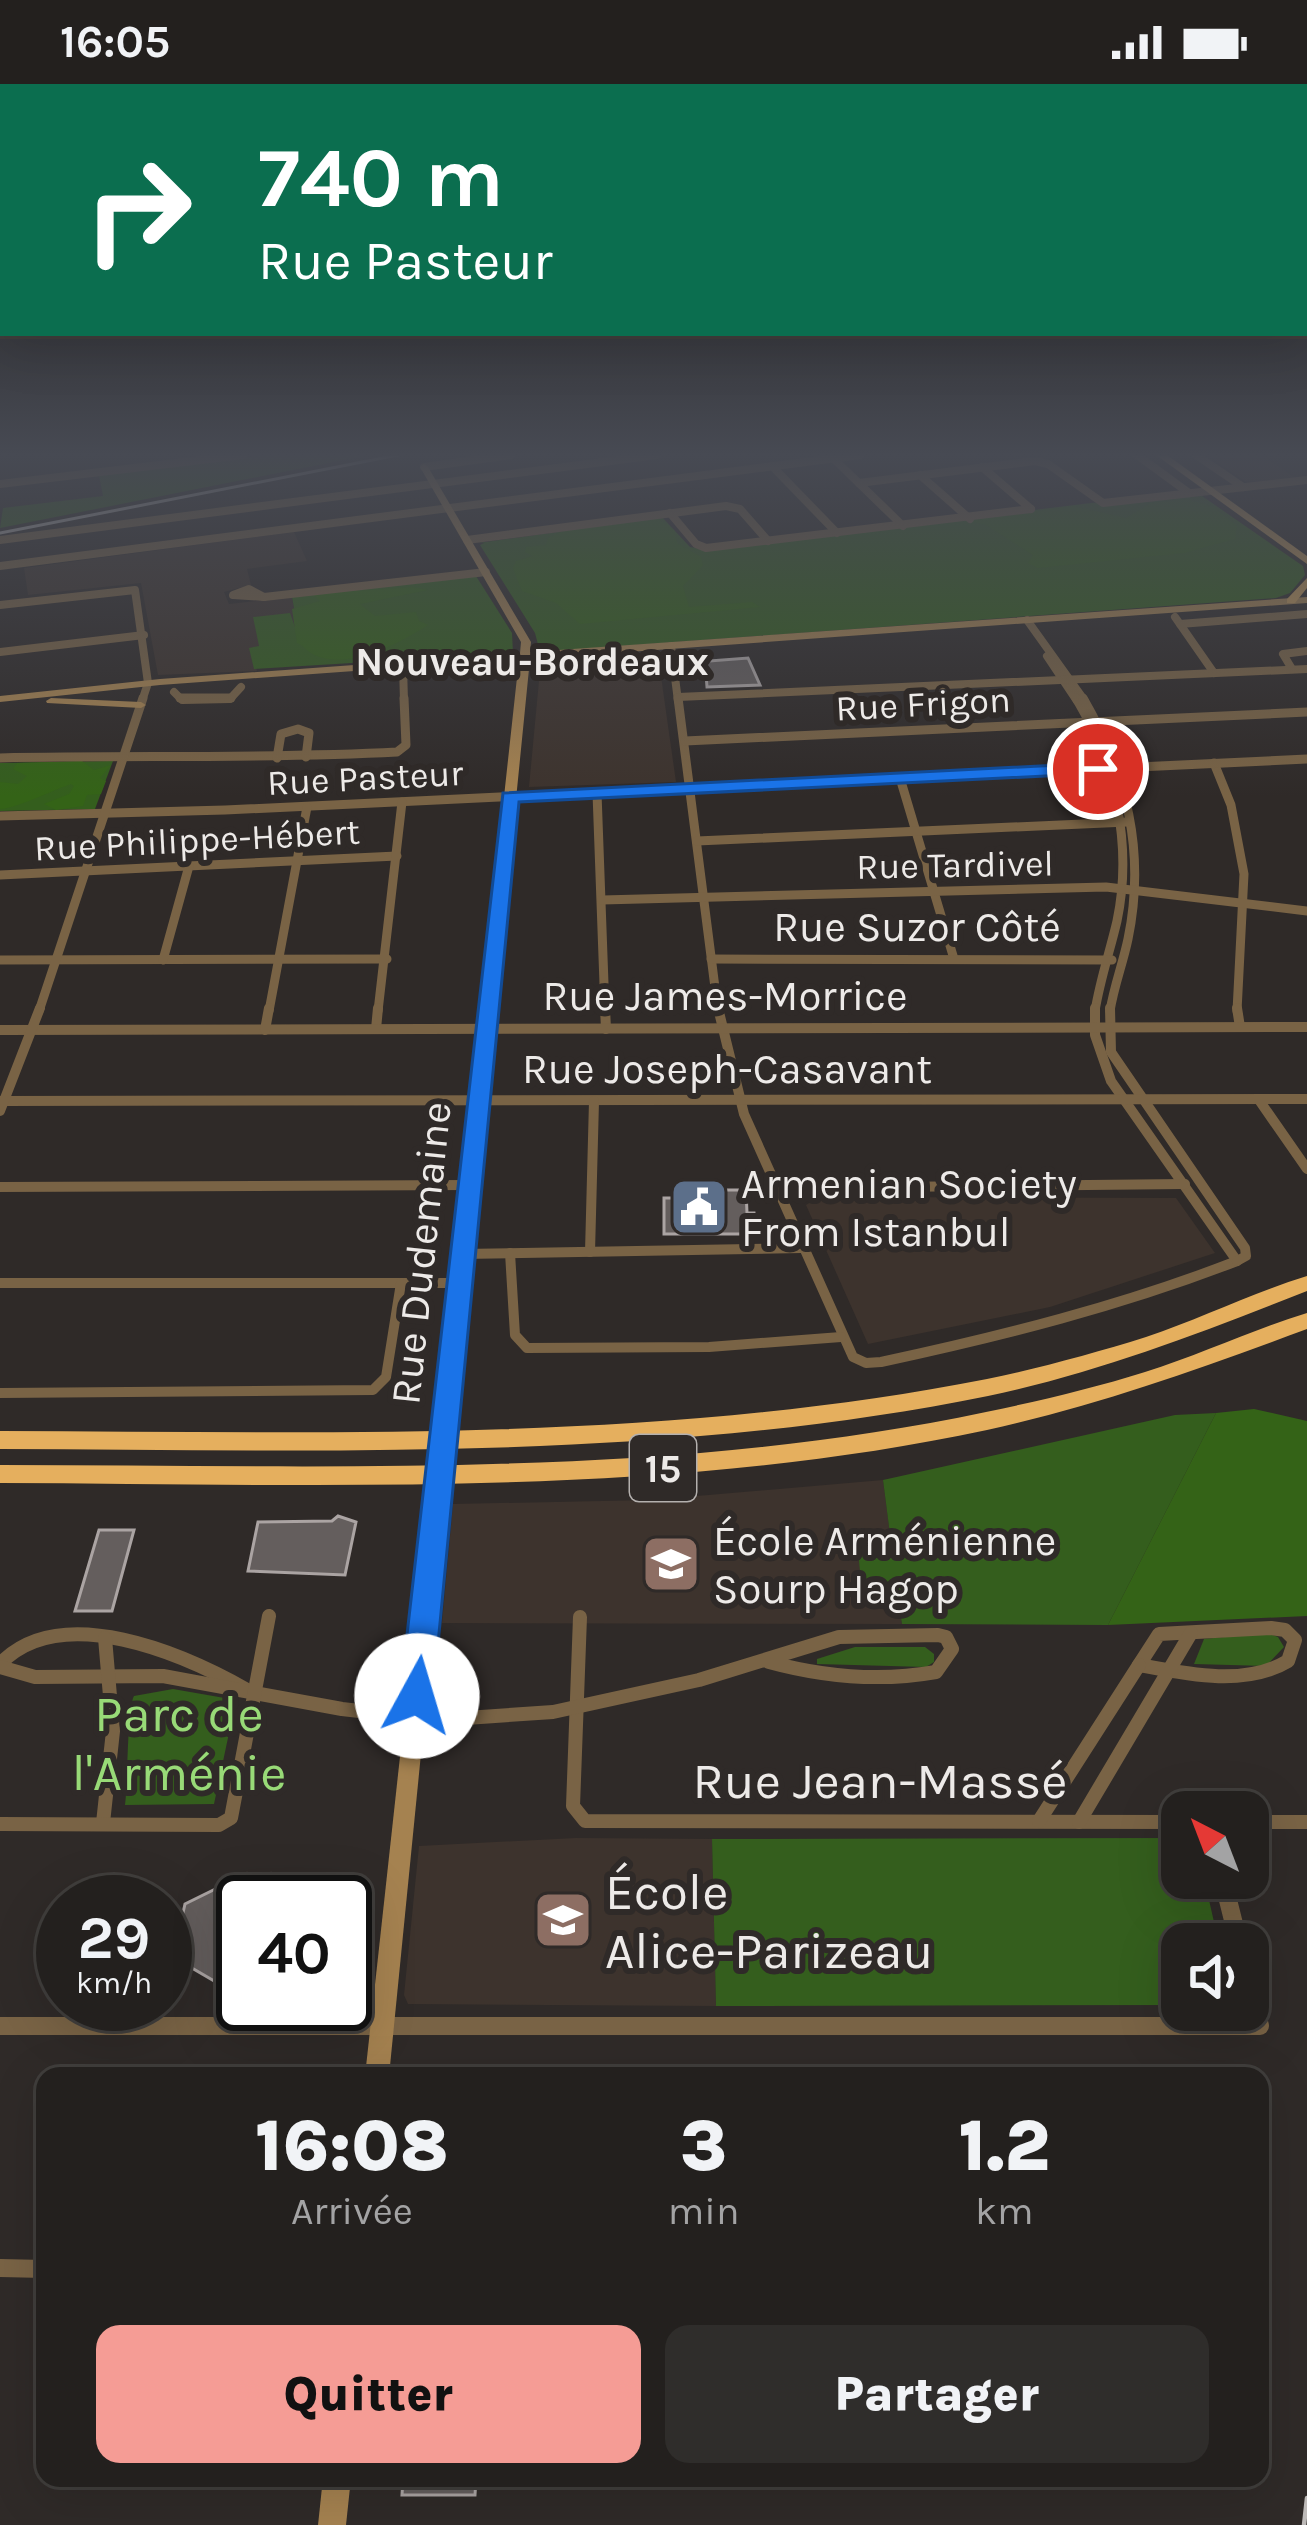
<!DOCTYPE html>
<html lang="fr">
<head>
<meta charset="utf-8">
<style>
	body { margin:0; font-family:Karla,sans-serif; background:#2f2d2b; color:#f1f3f6; height:100vh; display:flex; flex-direction:column; font-size:45px; white-space:nowrap }
	* { box-sizing:border-box; margin:0 }
	p { font-size:39px; color:#a3a3a4 }
	.icon { flex:none; width:66px; height:66px; fill:none; stroke:currentColor; stroke-width:2; stroke-linecap:round; stroke-linejoin:round }
	.map { position:relative; flex:1; overflow:hidden }
	.drawer { position:absolute; left:36px; top:1983px; width:1233px; height:420px; display:flex; flex-direction:column; background:#23201e; border-radius:24px; box-shadow:0 12px 48px #0002,0 0 0 3px #403e3c }
	.drawer>* { flex:none }
	.top-card { position:absolute; left:0px; top:0px; width:1308px; height:252px; box-shadow:0 12px 48px #0002,0 0 0 3px #403e3c; background:#0b6e4f; color:#fff; overflow:hidden }
	.needle { width:78px; rotate:318deg }
	.buttons { position:absolute; left:1161px; top:1707px; display:grid; gap:24px }
	.buttons a { display:grid; place-items:center; width:108px; height:108px; border-radius:24px; background:#23201e; box-shadow:0 12px 48px #0002,0 0 0 3px #403e3c; font-size:60px }
	.speed { position:absolute; left:36px; top:1791px; display:flex; gap:24px; font-size:60px; font-weight:700; text-align:center }
	.speed>* { display:grid; place-content:center; width:156px; height:156px; border-radius:50%; background:#23201e; box-shadow:0 12px 48px #0002,0 0 0 3px #403e3c; line-height:1 }
	.speed small { font-size:30px; font-weight:400 }
	.speed .limit { border:6px solid #111; border-radius:18px; background:#fff; color:#111 }
	.pin { position:absolute; display:grid; place-items:center; width:102px; height:102px; color:#fff; margin:-51px; border:6px solid #fff; border-radius:50%; box-shadow:0 3px 12px #0007 }
	.me { position:absolute; width:132px; margin:-66px; rotate:6deg; stroke-linejoin:round; filter:drop-shadow(0 0 9px #0008) }
	.turn { display:flex; align-items:center; gap:42px; height:252px; padding:0 60px; font-size:54px }
	.turn .icon { width:156px; height:156px; stroke-width:2.5 }
	.turn b { display:block; font-size:84px; line-height:102px }
	.eta { display:flex; justify-content:space-evenly; align-items:center; height:204px; text-align:center }
	.eta b { font-size:72px; font-weight:800; line-height:84px }
	.cta { display:flex; gap:24px; margin-top:auto; padding:24px 60px }
	.cta a { flex:1; height:138px; border-radius:24px; background:#f59c95; color:#111; font-size:48px; font-weight:800; line-height:138px; text-align:center }
	.cta a+a { background:#2f2d2b; color:#f1f3f6 }
	.status { display:flex; justify-content:space-between; align-items:center; height:84px; padding:0 60px; background:#23201e; direction:ltr }
	.status svg { height:33px; fill:currentColor }
	.map>svg:first-child { display:block }
	.built { fill:#3d332d }
	.green { fill:#345e1d }
	.forest { fill:#346317 }
	.building { fill:#645e5d; stroke:#aba4a3; stroke-width:3 }
	.lines { fill:none; stroke-linecap:round; stroke-linejoin:round }
	.street-far4 { stroke:#796345; stroke-width:8 }
	.street-far3 { stroke:#796345; stroke-width:9 }
	.street-far2 { stroke:#796345; stroke-width:10 }
	.street-far1 { stroke:#796345; stroke-width:14 }
	.street { stroke:#796345; stroke-width:18 }
	.secondary { fill:#a58250; fill-rule:evenodd }
	.primary { fill:#c69a58; fill-rule:evenodd }
	.highway { fill:#e5af5e; fill-rule:evenodd }
	.tram { stroke:#bebbb9; stroke-width:4.5 }
	.rail { stroke:#bebbb9; stroke-width:3 }
	.secondary-bridge { stroke:#a58250; stroke-width:20 }
	.route { fill:#1a73e8; stroke:#114b97; stroke-width:3 }
	.labels { text-anchor:middle; stroke-width:12; stroke-linejoin:round; paint-order:stroke }
	.far-street-label { font-size:36px; fill:#edeae8; stroke:#2f2a28 }
	.far-neighbourhood-label { font-size:39px; font-weight:bold; fill:#edeae8; stroke:#2f2a28 }
	.shield { fill:#2f2a28; stroke:#b4b0ae; stroke-width:3 }
	.shield-label { font-size:39px; font-weight:bold; fill:#edeae8 }
	.street-label { font-size:42px; fill:#edeae8; stroke:#2f2a28 }
	.poi-label { font-size:42px; fill:#edeae8; stroke:#2f2a28; text-anchor:start }
	.near-park-label { font-size:51px; fill:#98da77; stroke:#2f2a28 }
	.near-street-label { font-size:51px; fill:#edeae8; stroke:#2f2a28 }
	.near-poi-label { font-size:51px; fill:#edeae8; stroke:#2f2a28; text-anchor:start }
</style>
</head>
<body>
<div class="status"><b>16:05</b><svg viewBox="0 0 49 12"><path d="M0 12V9h3v3zM5 12V6h3v6zM10 12V3h3v9zM15 12V0h3v12zM26 1h20v11H26zM47 4h2v5h-2z"/></svg></div>
<div class="map">
<svg width="1307" height="2441" viewBox="0 0 1307 2441">
	<rect width="100%" height="100%" fill="#2f2a28"/>
	<g class="built">
		<path d="M1207 371H1261L1297 395 1249 400Z"/>
		<path d="M294 448 307 477 247 485 251 501 224 508 229 520 292 513 300 558 250 564 257 587 158 591 141 499 28 511 24 484Z"/>
		<path d="M659 578 676 698 529 703 540 586Z"/>
		<path d="M819 1113 1176 1114 1215 1169 1050 1223 868 1260 806 1121Z"/>
		<path d="M883 1396 902 1540 442 1539 453 1420 650 1416Z"/>
		<path d="M576 1754 712 1755 716 1922 408 1920 404 1911 419 1762Z"/>
	</g>
	<g class="green">
		<path d="M267 371H369L0 444 3 424 103 412 99 391Z"/>
		<path d="M1202 412 1303 482 1305 491 1290 509 1276 514 540 568 535 549 480 461 484 459H479L662 433 690 463 705 466 1091 419Z"/>
		<path d="M476 492 512 549 513 569 254 585 249 564 259 562 253 533 290 529 300 557 292 513Z"/>
		<path d="M113 677 95 725 0 727V679Z"/>
		<path d="M1216 1329 1108 1541 902 1540 898 1516 863 1515 857 1459 891 1458 883 1396 1175 1331Z"/>
		<path d="M1267 1549 1278 1553 1284 1563 1266 1582 1194 1580 1204 1555Z"/>
		<path d="M855 1563H925L934 1570V1578L926 1583 817 1580V1575Z"/>
		<path d="M173 1605 236 1616 214 1720 125 1721C128 1700 127 1624 134 1612Z"/>
		<path d="M1182 1754V1794H1204L1219 1860H1182V1921L716 1922 712 1755Z"/>
	</g>
	<g class="forest">
		<path d="M1187 415 1214 423 1237 442 1235 455 1184 469 1038 484 1028 479 1033 471 986 441 968 437 1073 422 1126 434 1151 419Z"/>
		<path d="M657 434 674 446 677 459 701 473 703 481 683 502 689 523 752 518 760 523 580 540 556 519 522 507 513 484 516 477 533 472 525 468 526 463 546 461 548 454 562 447Z"/>
		<path d="M412 503 428 506 360 520 375 532 416 528 419 537 428 541C400 559 345 589 311 569 306 566 303 561 297 559L292 525 320 517 313 510Z"/>
		<path d="M82 677 94 686 111 681 100 694 106 697 101 710 87 711 83 722 56 726 44 720 69 710 74 702 71 700C51 707 17 724 0 725V698L18 700 27 692 13 685 17 679Z"/>
		<path d="M1254 1325 1307 1337V1532L1108 1541 1216 1329Z"/>
	</g>
	<g class="building">
		<path d="M748 574 760 601 707 603 706 590 696 578Z"/>
		<path d="M693 1106H746L747 1129H754L755 1150H664V1114H693Z"/>
		<path d="M338 1432 356 1438 345 1491 248 1487 258 1438 332 1437Z"/>
		<path d="M99 1446H134L112 1527H75Z"/>
		<path d="M246 1790 248 1801 270 1790 275 1818H243V1885L228 1905 173 1873 185 1820Z"/>
		<path d="M403 2394H476L475 2411H402Z"/>
	</g>
	<g class="lines">
		<g class="street-far4">
			<path d="M1137 371 1189 409"/>
			<path d="M1196 371 1243 403"/>
			<path d="M833 374 903 442"/>
			<path d="M772 382 837 449"/>
			<path d="M424 383 511 371"/>
			<path d="M982 383 1031 425"/>
			<path d="M920 391 970 435"/>
			<path d="M859 399 1035 377 1048 380 1103 419 1307 396"/>
			<path d="M0 400 243 371"/>
			<path d="M670 429 696 460 706 464 1031 425"/>
			<path d="M0 456 657 371"/>
			<path d="M467 456 726 422 740 425 768 457"/>
			<path d="M0 482 860 371"/>
			<path d="M249 505 264 513 233 511Z"/>
			<path d="M264 513 486 488"/>
			<path d="M0 521 135 506 148 599 142 617"/>
			<path d="M1175 533 1214 589"/>
			<path d="M1027 536 1085 617"/>
			<path d="M1180 540 1307 530"/>
			<path d="M671 562 678 617"/>
			<path d="M0 568 144 551"/>
			<path d="M1047 572 1077 617"/>
			<path d="M403 582 404 617"/>
			<path d="M1292 585 1283 570 1307 567"/>
			<path d="M174 608 182 616 230 615 241 603"/>
			<path d="M678 613 1307 585"/>
		</g>
		<g class="street-far3">
			<path d="M180 614H231"/>
			<path d="M678 614 718 927"/>
			<path d="M1076 614C1115 680 1133 761 1117 837 1110 867 1100 896 1095 927"/>
			<path d="M1083 614C1127 690 1146 768 1128 855 1123 879 1114 902 1110 927"/>
			<path d="M685 657 1307 628"/>
			<path d="M0 674C133 671 265 675 397 668L406 661 404 614"/>
			<path d="M277 674 281 650 298 645 309 649 306 673"/>
			<path d="M1214 679 1231 721 1244 790 1237 927"/>
			<path d="M900 694 954 875"/>
			<path d="M597 709 605 927"/>
			<path d="M0 732 225 726 1307 675"/>
			<path d="M697 757 1127 738"/>
			<path d="M0 791 397 772"/>
			<path d="M602 816 1106 803 1307 827"/>
			<path d="M711 875 1112 876"/>
			<path d="M0 876 387 875"/>
			<path d="M163 876 189 782"/>
			<path d="M39 927 143 614"/>
			<path d="M269 927 307 723"/>
			<path d="M378 927 402 718"/>
		</g>
		<g class="street-far2">
			<path d="M605 924 606 945"/>
			<path d="M718 924 744 1030 853 1273 866 1279 881 1278C1002 1252 1121 1222 1237 1177"/>
			<path d="M1095 924V951L1111 997 1237 1177"/>
			<path d="M1110 924 1111 968 1245 1164 1246 1172 1237 1177"/>
			<path d="M1237 924 1240 943"/>
			<path d="M376 945 378 924"/>
			<path d="M0 946 1307 943"/>
			<path d="M265 946 269 924"/>
			<path d="M1259 1016 1307 1085"/>
			<path d="M0 1017 1307 1015"/>
			<path d="M0 1027 40 924"/>
			<path d="M0 1103 469 1101"/>
			<path d="M776 1104 1185 1100"/>
			<path d="M590 1168 594 1017"/>
			<path d="M510 1169 515 1251 527 1264 709 1263 841 1253"/>
			<path d="M462 1170 802 1164"/>
			<path d="M0 1199H459"/>
			<path d="M0 1309 373 1306 386 1293 401 1199"/>
		</g>
		<g class="street-far1">
			<path d="M580 1533 573 1722 585 1737 1182 1738"/>
			<path d="M1271 1544 1285 1546 1295 1556 1288 1577C1245 1603 1186 1590 1139 1581L1159 1550Z"/>
			<path d="M0 1580C61 1516 184 1570 249 1607"/>
			<path d="M0 1583 35 1593 163 1592 342 1625 437 1636 553 1628 699 1596 839 1553 938 1551 946 1553 952 1565 936 1588C879 1598 824 1593 769 1578"/>
			<path d="M1039 1737 1139 1581"/>
			<path d="M1079 1738 1191 1549"/>
			<path d="M1248 1738H1307"/>
			<path d="M103 1739 113 1647 105 1554"/>
			<path d="M0 1740 219 1741 231 1734 269 1532"/>
			<path d="M1223 1794 1228 1815"/>
		</g>
		<g class="street">
			<path d="M1227 1812 1239 1860"/>
			<path d="M0 1942H1260L1248 1894"/>
			<path d="M0 2184 45 2185"/>
		</g>
		<g class="secondary">
			<path d="M424 380 428 383 531 558 530 568 1307 513V519L530 575 454 1337 451 1342H439L436 1337 519 575 160 601 0 618V612L160 595 520 569 521 558 420 383Z"/>
			<path d="M51 614 141 618 146 621 141 624 47 619 46 617Z"/>
			<path d="M438 1401 444 1403 447 1408 389 1992H365L429 1408 432 1403Z"/>
			<path d="M323 2394H351L346 2441H318Z"/>
		</g>
		<g class="primary">
			<path d="M1156 371H1167L1307 472V480Z"/>
			<path d="M1307 494V504L1295 519H1287V515Z"/>
		</g>
		<g class="highway">
			<path d="M1307 1192V1207C1203 1248 1098 1289 988 1312 663 1378 330 1366 0 1365V1347C330 1348 662 1359 987 1295 1040 1284 1095 1269 1146 1253 1200 1235 1252 1209 1307 1192Z"/>
			<path d="M1307 1229V1245C1202 1284 1097 1322 987 1346 664 1415 328 1400 0 1399V1381C328 1381 663 1396 986 1328 1039 1317 1094 1304 1145 1288 1200 1271 1252 1246 1307 1229Z"/>
		</g>
		<path class="tram" d="M1304 2441 1307 2414"/>
		<path class="rail" d="M0 449 398 371"/>
		<path class="secondary-bridge" d="M438 1408 445 1337"/>
	</g>
	<linearGradient id="sky" x2="0" y2="1"><stop stop-color="#1a1716"/><stop offset="0.52" stop-color="#474a53"/><stop offset="1" stop-color="#474a53" stop-opacity="0"/></linearGradient>
	<rect width="1307" height="713" fill="url(#sky)"/>
	<path class="route" d="M1098 679 1108 685 1105 689 519 718 433 1612 428 1622 417 1626 405 1622 400 1612 503 709Z"/>
	<defs>
		<g id="civic-square" transform="scale(3)"><rect x="-9" y="-9" width="18" height="18" rx="4" fill="#5c6f8a" stroke="#2f2a28"/><path d="M-.6-6.5H3V-4.5H.6V-3L4-1V1h2V6H-6V1h2V-1L-.6-3ZM-1.2 2.5V6h2.4V2.5Z" fill="#fff"/></g>
		<g id="school-square" transform="scale(3)"><rect x="-9" y="-9" width="18" height="18" rx="4" fill="#8d6e63" stroke="#2f2a28"/><path d="M0-5L7-2L0 1L-7-2ZM-4 1L0 2.5L4 1V4Q0 6-4 4Z" fill="#fff"/></g>
	</defs>
	<g fill-rule="evenodd">
		<use href="#civic-square" x="699" y="1123"/>
		<use href="#school-square" x="671" y="1480"/>
		<use href="#school-square" x="563" y="1836"/>
	</g>
	<g class="labels">
		<g class="far-street-label">
			<text transform="translate(923 619) rotate(-3)" y="13">Rue Frigon</text>
			<text transform="translate(365 693) rotate(-3)" y="13">Rue Pasteur</text>
			<text transform="translate(197 755) rotate(-3)" y="13">Rue Philippe-Hébert</text>
			<text transform="translate(955 780) rotate(-1)" y="13">Rue Tardivel</text>
		</g>
		<g class="far-neighbourhood-label">
			<text x="532" y="591">Nouveau-Bordeaux</text>
		</g>
		<rect class="shield" x="630" y="1351" width="66" height="66" rx="9"/>
		<g class="shield-label">
			<text x="663" y="1398">15</text>
		</g>
		<g class="street-label">
			<text x="917" y="857">Rue Suzor Côté</text>
			<text x="725" y="926">Rue James-Morrice</text>
			<text x="727" y="999">Rue Joseph-Casavant</text>
			<text transform="translate(420 1169) rotate(-84)" y="15">Rue Dudemaine</text>
		</g>
		<g class="poi-label">
			<text x="741" y="1114">Armenian Society<tspan x="741" dy="48">From Istanbul</tspan></text>
			<text x="713" y="1471">École Arménienne<tspan x="713" dy="48">Sourp Hagop</tspan></text>
		</g>
		<g class="near-park-label">
			<text x="179" y="1647">Parc de<tspan x="179" dy="59">l'Arménie</tspan></text>
		</g>
		<g class="near-street-label">
			<text x="880" y="1714">Rue Jean-Massé</text>
		</g>
		<g class="near-poi-label">
			<text x="605" y="1825">École<tspan x="605" dy="59">Alice-Parizeau</tspan></text>
		</g>
	</g>
</svg>
<div class="buttons">
<a><svg class="needle" viewBox="-14 -14 28 28"><path d="M0-13l5 13h-10z" fill="#e53935"/><path d="M0 13l5-13h-10z" fill="#a3a3a4"/></svg></a>
<a><svg class="icon" aria-label="sound" viewBox="0 0 24 24"><path d="M4 9h4l5-4v14l-5-4H4zM17 9q2 3 0 6"/></svg></a>
</div>
<div class="speed"><div>29<small>km/h</small></div><div class="limit">40</div></div>
<div class="pin" style="left:1098px;top:685px;background:#d93025"><svg class="icon" aria-label="arrive" viewBox="0 0 24 24"><path d="M6 21V4h12l-3 4 3 4H6"/></svg></div>
<svg class="me" style="left:417px;top:1612px" viewBox="-20 -20 40 40"><circle r="19" fill="#fff"/><path d="M0-13L10 11 0 6-10 11z" fill="#1a73e8"/></svg>
<div class="top-card">
<div class="turn"><svg class="icon" aria-label="right" viewBox="0 0 24 24"><path d="M7 20v-9h11M14 6l5 5-5 5"/></svg><div><b>740 m</b>Rue Pasteur</div></div>
</div>
<section class="drawer">
<div class="eta">
<div><b>16:08</b><p>Arrivée</p></div>
<div><b>3</b><p>min</p></div>
<div><b>1.2</b><p>km</p></div>
</div>
<div class="cta"><a>Quitter</a><a>Partager</a></div>
</section>
</div>
</body>
</html>
